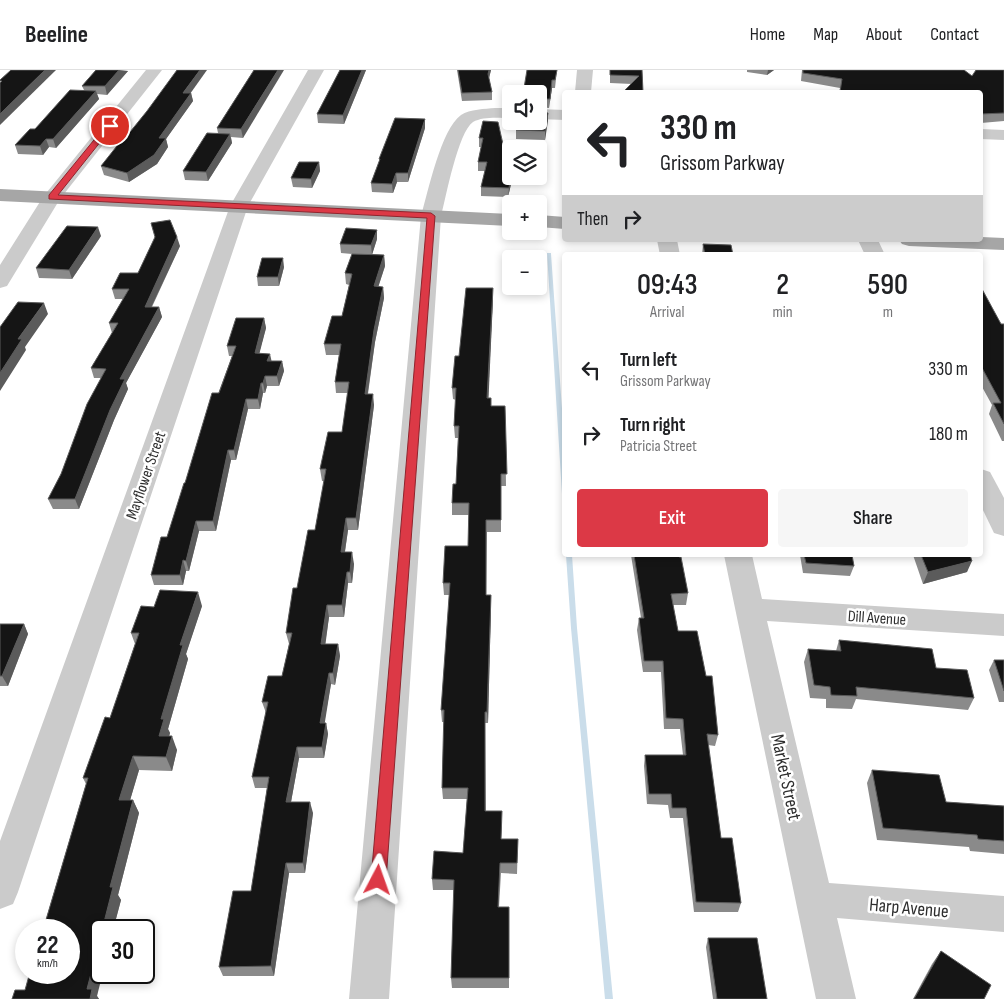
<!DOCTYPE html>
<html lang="en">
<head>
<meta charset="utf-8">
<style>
	body { margin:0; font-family:"Sofia Sans Condensed",sans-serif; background:#f6f6f6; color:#202124; height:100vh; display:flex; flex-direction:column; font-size:19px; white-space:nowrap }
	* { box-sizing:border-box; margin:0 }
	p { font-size:16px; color:#757577 }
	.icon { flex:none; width:28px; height:28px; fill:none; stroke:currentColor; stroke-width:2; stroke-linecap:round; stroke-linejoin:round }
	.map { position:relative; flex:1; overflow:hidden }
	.side { position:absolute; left:562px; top:182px; width:421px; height:305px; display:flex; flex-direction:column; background:#fff; border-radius:5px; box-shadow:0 2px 8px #0003 }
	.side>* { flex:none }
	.guide { position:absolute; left:562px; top:20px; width:421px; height:152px; border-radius:5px; box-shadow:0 2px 8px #0003; background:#fff; color:#202124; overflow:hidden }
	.buttons { position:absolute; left:502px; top:15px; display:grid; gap:10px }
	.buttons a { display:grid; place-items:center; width:45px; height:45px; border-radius:5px; background:#fff; box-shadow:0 2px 8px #0003; font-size:25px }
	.speed { position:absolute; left:15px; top:849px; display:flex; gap:10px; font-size:25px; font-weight:700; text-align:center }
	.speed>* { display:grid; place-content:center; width:65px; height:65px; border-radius:50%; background:#fff; box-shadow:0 2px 8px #0003; line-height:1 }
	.speed small { font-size:12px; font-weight:400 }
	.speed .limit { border:2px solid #111; border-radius:8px; background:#fff; color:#111 }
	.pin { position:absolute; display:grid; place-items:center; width:42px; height:42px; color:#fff; margin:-21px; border:2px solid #fff; border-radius:50%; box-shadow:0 1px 5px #0007 }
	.me { position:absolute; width:55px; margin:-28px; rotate:4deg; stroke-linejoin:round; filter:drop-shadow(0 0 4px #0008) }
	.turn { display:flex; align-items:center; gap:18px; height:105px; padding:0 15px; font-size:22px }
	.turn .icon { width:65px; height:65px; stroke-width:2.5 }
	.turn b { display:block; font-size:35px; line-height:42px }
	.then { display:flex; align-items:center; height:48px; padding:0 15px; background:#0003; gap:10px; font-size:19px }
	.eta { display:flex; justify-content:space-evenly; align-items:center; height:85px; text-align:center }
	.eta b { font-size:30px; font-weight:600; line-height:35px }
	.button { display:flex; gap:10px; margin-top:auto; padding:10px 15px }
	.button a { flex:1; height:58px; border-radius:5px; background:#dc3946; color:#fff; font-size:20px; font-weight:600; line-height:58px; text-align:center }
	.button a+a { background:#f6f6f6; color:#202124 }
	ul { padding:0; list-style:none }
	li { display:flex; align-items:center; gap:15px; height:65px; padding:0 15px }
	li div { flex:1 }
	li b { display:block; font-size:19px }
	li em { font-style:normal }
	header { display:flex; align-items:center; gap:30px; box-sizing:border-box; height:70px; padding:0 25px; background:#fff; border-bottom:1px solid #e0e0e0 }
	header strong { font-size:24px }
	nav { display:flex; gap:28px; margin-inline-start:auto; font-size:18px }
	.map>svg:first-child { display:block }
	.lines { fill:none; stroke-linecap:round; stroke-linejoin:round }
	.stream { fill:#caddea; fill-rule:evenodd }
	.minor { fill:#cbcbcb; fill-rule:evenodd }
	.major { fill:#a6a6a6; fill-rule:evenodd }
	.wall { fill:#8a8a8a }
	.shaded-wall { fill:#5b5b5b }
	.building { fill:#151515; stroke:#5b5b5b }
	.route { fill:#dc3946; stroke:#8f252e }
	.labels { text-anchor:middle; stroke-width:5; stroke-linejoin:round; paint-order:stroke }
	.street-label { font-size:16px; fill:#2e2e2e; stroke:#fff }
	.near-street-label { font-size:19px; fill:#2e2e2e; stroke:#fff }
</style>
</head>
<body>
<header>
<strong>Beeline</strong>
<nav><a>Home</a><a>Map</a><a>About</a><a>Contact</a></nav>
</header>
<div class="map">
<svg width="1004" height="929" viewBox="0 0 1004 929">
	<rect width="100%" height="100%" fill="#fff"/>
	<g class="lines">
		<g class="stream">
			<path d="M547 183H551V184L565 381V426L562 424Z"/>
			<path d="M566 485H572L577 558 613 929H605L571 558Z"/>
		</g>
		<g class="minor">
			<path d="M146 0H162L60 129 7 216 0 218V195L43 127Z"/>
			<path d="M308 0H324L248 136 18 822 13 834 0 839V771L230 136Z"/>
			<path d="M577 0H593L591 22H575Z"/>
			<path d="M495 38H511V48C500 48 483 46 473 52 458 62 446 127 441 146L389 929H349L421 146C428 122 441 59 461 45 470 39 485 39 495 38Z"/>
			<path d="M539 39 565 40V50L539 49Z"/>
			<path d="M981 59 1004 60V70L981 69Z"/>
			<path d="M657 170H677L680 185H660Z"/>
			<path d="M858 170H878L885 185H865Z"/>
			<path d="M981 399 990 402 1004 428V466L994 463 981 436Z"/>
			<path d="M724 485H752L762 529 1004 544V566L767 551 829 813 1004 826V862L837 848 856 929H816Z"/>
		</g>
		<g class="major">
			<path d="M0 119 511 144V156L0 131Z"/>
			<path d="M539 145 565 147V159L539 157Z"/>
			<path d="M981 167 1004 168V180L909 176 902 174 899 170H981Z"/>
		</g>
	</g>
	<g class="wall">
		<path d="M96 0 128 1 107 25 97 24 99 29 56 78 49 77 43 85 18 84 15 75 84 20 82 16Z"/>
		<path d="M254 0 243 68 231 67 232 73 208 111 185 110 183 101 218 63 217 58Z"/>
		<path d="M340 0H366L344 54 318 53 317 44Z"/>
		<path d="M457 0H491L489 8 492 22V30L462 31Z"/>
		<path d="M527 0H557L555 18H552L549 38 539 37V24Z"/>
		<path d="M610 0H642L643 22 632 14 610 13Z"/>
		<path d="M747 0H774L767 5 747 2Z"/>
		<path d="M802 0H964L972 6 1004 0V51L981 53V22H839L840 18 801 11Z"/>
		<path d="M191 23 193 31 166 69 168 77 157 94 129 112 104 105 101 96 130 62Z"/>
		<path d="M548 43 545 70 516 69V60Z"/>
		<path d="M425 49V58L408 112H397L393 123 372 122 371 113 379 92V89Z"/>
		<path d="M483 51 509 101 512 110 508 127 481 126V117L485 101H478V92L481 77H479V68Z"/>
		<path d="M319 92 320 101 312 118 293 117 291 108Z"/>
		<path d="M377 160V169L372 184 384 185 385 196 378 217H383L384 228 375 272 368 324 374 335 358 460H348L345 482 354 494 352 513H348L344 547H329L325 574H338L340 586 335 615 331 614 324 653H326L328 664 324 688H299L291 732 313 743 305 803H289L274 906H223L219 897 251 821 267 718H255L252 707 266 643 262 632 282 606 289 574 286 563 297 518 315 460 324 411H322L320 399 342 362 348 323H336L335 312 339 285H326L324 274 342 246 349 215 346 214 345 203 352 184 341 183 340 174Z"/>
		<path d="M101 166 72 209 39 208 36 198Z"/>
		<path d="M155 167 180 176 152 237H159L162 247 126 313 128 319 114 350 79 439H53L48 429 61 404 101 308H94L91 298 112 263 109 253 123 229H115L112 219 138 203Z"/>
		<path d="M703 174 733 185H702Z"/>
		<path d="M284 197 279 216H258L257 207Z"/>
		<path d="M981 219 1001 254H1004V371H1002L989 344 992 335 981 315Z"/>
		<path d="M493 229 488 328 491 336H505L506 416H501V462H487L486 525H491V537L488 653H485L486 741 502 752 501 769H518L517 804 501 803 499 837H509V918H452L451 908 454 820H433L432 809 463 783 467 729H443L442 718 444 652H442L441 640 450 525H444L443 513 468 476 469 445H452V433L456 414 458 368H455L454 356 456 330 453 329 452 318 459 286Z"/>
		<path d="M264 248 266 258 259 283 271 291H282L284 301 279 316H267L265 323H263L260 339H248L236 390H231L216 461H199L189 501H186L183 515H154L151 505 167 467 185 413 232 286H229L227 276Z"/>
		<path d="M631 485H679L688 523 686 535H673L678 561 718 665 715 676 708 675 721 768 741 833 738 842H694L683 748H670L668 735 647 734 644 696 645 685H683L680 659H664L661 602H643L637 560 639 548H641Z"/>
		<path d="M800 485H852L854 496 850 506 803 503Z"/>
		<path d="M913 485H970L967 502 923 514Z"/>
		<path d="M202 536 186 584 188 589 168 659 170 663 169 666 177 680 172 701 139 700 130 730H133L139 743 118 825 121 830 113 860H101L97 926 99 929H12L25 920 86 714 83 708 110 648 135 574 131 563 154 537Z"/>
		<path d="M0 554H24L28 564 8 616H0Z"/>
		<path d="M839 570 936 598 974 628 968 640 856 629 852 639 826 638V629L810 628 804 592 808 579 836 581Z"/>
		<path d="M994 590H1004V632H999L989 600Z"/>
		<path d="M872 700 946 732 1004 736V784L970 781 969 777 877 770 867 713Z"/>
		<path d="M708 868 767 929H713L706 877Z"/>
		<path d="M941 881 984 929H913L932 894Z"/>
	</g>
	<g class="shaded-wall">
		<path d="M45 0H56L0 55V44Z"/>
		<path d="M119 0 128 1 107 25 105 16Z"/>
		<path d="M200 0H207L185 31 183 23Z"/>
		<path d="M278 0H284L243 68 241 59Z"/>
		<path d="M362 0H366L344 54 343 45Z"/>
		<path d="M489 0H491L488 12V4Z"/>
		<path d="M768 0H774L767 5Z"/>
		<path d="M552 10V18L549 38 550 29Z"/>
		<path d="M96 21 99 29 56 78 53 69Z"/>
		<path d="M191 23 193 31 166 69 168 77 157 94 129 112 127 103 159 68Z"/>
		<path d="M548 43V51L545 70V61Z"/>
		<path d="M425 49V58L408 112V103Z"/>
		<path d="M230 64 232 73 208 111 206 102Z"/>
		<path d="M46 69 49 77 43 85 40 76Z"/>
		<path d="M319 92 320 101 312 118 311 109Z"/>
		<path d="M396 103 397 112 393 123 392 114Z"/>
		<path d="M511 103 512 110 508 127 509 118Z"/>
		<path d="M98 157 101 166 72 209 69 200Z"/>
		<path d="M377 160V169L372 185 371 175Z"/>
		<path d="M177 167 180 176 147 246 145 237Z"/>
		<path d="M384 185 385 196 375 227 374 216Z"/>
		<path d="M283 188 284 197 279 216 278 207Z"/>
		<path d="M383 217 384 228 375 272 366 335 365 324 374 260Z"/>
		<path d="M493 218V229L488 340 487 328Z"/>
		<path d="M44 233 48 244 25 277 26 280 0 321V303L18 269Z"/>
		<path d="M159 237 162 247 126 313 128 319 114 350 79 439 75 429 120 309Z"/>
		<path d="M264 248 266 258 257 293 255 283Z"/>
		<path d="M270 284 272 293 267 291Z"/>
		<path d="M282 291 284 301 279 316 277 306Z"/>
		<path d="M265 306 267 316 265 323 263 313Z"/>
		<path d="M261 313 263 323 260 339 258 329Z"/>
		<path d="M373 324 374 335 358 460 356 448Z"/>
		<path d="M246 329 248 339 236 390 234 380Z"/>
		<path d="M228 380 231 390 216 461 213 451Z"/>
		<path d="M346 448 348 460 343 494 341 482Z"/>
		<path d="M196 451 199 461 189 501 186 491Z"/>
		<path d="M352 482 354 494 352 513 350 502Z"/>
		<path d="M183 490 186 501 183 515 180 505Z"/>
		<path d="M972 491 967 502 923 514 928 502Z"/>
		<path d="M347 502 348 513 344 547 342 535Z"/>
		<path d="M198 522 202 536 186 584 188 589 168 659 170 663 165 680 159 666 161 649 180 575Z"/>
		<path d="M491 525V537L488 653 487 642Z"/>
		<path d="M327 535 329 547 324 585 321 574Z"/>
		<path d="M24 554 28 564 8 616 2 606Z"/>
		<path d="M338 574 340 586 335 615 333 603Z"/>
		<path d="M329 603 331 614 323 664 320 653Z"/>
		<path d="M326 653 328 664 324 688 322 677Z"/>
		<path d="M172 666 177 680 172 701 166 687Z"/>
		<path d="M297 677 299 688 289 743 286 732Z"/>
		<path d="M133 686 139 700 126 744 119 730Z"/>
		<path d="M133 730 139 743 118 825 121 830 113 860H102L110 817Z"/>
		<path d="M310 732 313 743 305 803 303 793Z"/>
		<path d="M286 793 289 803 274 906 271 896Z"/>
		<path d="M101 865V902H103L97 926 99 929H90L87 919Z"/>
	</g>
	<g class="building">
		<path d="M11 0H45L0 44V13L2 11H0V10Z"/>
		<path d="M96 0H119L105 16H82Z"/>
		<path d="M177 0H200L183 23H191L159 68H166L154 85 127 103 101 96 128 62H130L147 41Z"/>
		<path d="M254 0H278L241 59 217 58Z"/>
		<path d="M340 0H362L343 45 317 44Z"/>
		<path d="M458 0H489L488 4 492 22 462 23Z"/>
		<path d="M527 0H557L555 10H552L550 29H539V24H523Z"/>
		<path d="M610 0H642L643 22H623L639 6 610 5Z"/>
		<path d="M803 0H964L972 6 976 0H1004V43L981 44V22H840L842 9 803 3Z"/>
		<path d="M70 20 96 21 53 69H46L40 76 15 75 30 59H35Z"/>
		<path d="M699 21 743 22H699Z"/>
		<path d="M539 42 548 43 545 61 516 60 518 51H539Z"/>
		<path d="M395 48 425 49 408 103H396L392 114 371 113 380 89H379Z"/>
		<path d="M483 51 498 52 509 101H511L509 118 481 117 487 92H478L483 68H479Z"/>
		<path d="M207 63 230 64 206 102 183 101Z"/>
		<path d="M299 92H319L311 109 291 108Z"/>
		<path d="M170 150 177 167 145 237H159L120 309H125L110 340 75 429H48L61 404 87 334 106 299 91 298 118 253H109L129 219H112L120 203H138L155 167 151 153Z"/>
		<path d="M67 156 98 157 69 200 36 198Z"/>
		<path d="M346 158 377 160 371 175 340 174Z"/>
		<path d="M703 174 731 175 733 185H705Z"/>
		<path d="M352 184 384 185 374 216 383 217 374 260 365 324H373L356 448H346L341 482H352L350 502H347L342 535H327L321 574H338L333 603H329L320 653H326L322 677H297L286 732H310L303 793H286L271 896 219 897 233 821H251L269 707H252L268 632H262L268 606H282L292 563H286L293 518H297L308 460H315L326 399H320L328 362H342L349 312H335L341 274H324L332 246H342L352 204 345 203Z"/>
		<rect x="581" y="184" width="16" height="1"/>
		<path d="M262 188H283L278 207H257Z"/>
		<path d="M466 218H493L487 328H491V336H505L507 404H501V450H486V525H491L487 642H485V741H502L501 769H518L517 793H500L498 837H509V908H451L454 810 432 809 434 781 463 783 468 718H442L444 640H441L450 513H443L445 476H468L469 433H452L453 414H456L459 356H454L456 318H452L455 286H459Z"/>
		<path d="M981 219H982L1001 254H1004V354L993 333H1001L981 296Z"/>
		<path d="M18 232 44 233 18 269H22L0 303V257Z"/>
		<path d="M236 248H264L255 283 270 284 267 291H282L277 306H265L263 313H261L258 329H246L234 380H228L213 451H196L186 491 183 490 180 505H151L161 467H167L184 413H185L212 323H219L236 276H227Z"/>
		<path d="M634 485H679V487H681L688 523 671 524 678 561H697L706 606H712L718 665 707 664 721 768H732L741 833 696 832 686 738H672L671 724H649L645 685H686L683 649 666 648 663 591H644L639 548H644Z"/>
		<path d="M804 485H852L854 496 806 493Z"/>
		<path d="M921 485H970L972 491 928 502Z"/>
		<path d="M160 520 198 522 180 575H183L161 649H164L159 666H172L166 687 133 686 119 730H133L110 817H113L102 860H101V865L87 919H92L90 929H12L15 920H25L30 902H69V860H43L88 708H83L105 647 110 648 139 563H131L141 536 154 537Z"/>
		<path d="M0 554H24L2 606H0Z"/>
		<path d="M839 570 932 579 936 598 967 600 974 628 856 617 857 626 831 625 830 617 814 615 808 579 841 581Z"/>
		<path d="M994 590H1004V621Z"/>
		<path d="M872 700 939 705 946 732 1004 736V771L978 769 977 765 883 758Z"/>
		<path d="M708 868H757L767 929H717Z"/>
		<path d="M941 881 991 915 984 929H914Z"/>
	</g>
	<path class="route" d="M107 54 113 56 58 125 431 143 435 146 386 810 384 815 378 817 373 815 371 810 427 148 49 129V125Z"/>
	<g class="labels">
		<g class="street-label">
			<text transform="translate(145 405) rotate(-71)" y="6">Mayflower Street</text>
			<text transform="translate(877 547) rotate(4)" y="6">Dill Avenue</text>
		</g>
		<g class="near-street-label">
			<text transform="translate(787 707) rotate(78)" y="7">Market Street</text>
			<text transform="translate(909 837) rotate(5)" y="7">Harp Avenue</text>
		</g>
	</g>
</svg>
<div class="buttons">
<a><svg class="icon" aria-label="sound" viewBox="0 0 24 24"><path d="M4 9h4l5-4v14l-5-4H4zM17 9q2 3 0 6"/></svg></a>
<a><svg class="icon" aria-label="layers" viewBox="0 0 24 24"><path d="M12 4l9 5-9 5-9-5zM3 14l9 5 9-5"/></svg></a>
<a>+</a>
<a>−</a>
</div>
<div class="speed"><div>22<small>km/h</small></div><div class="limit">30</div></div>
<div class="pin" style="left:110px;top:56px;background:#d93025"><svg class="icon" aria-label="arrive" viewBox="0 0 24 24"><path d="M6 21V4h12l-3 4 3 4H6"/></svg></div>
<svg class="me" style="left:378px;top:810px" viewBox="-20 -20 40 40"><path d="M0-17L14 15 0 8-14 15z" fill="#dc3946" stroke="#fff" stroke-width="4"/></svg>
<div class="guide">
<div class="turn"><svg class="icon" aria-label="left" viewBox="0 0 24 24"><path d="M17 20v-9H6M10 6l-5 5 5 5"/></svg><div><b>330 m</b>Grissom Parkway</div></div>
<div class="then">Then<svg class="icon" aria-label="right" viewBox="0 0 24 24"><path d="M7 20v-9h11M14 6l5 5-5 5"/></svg></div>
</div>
<section class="side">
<div class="eta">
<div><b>09:43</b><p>Arrival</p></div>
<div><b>2</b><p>min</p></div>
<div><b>590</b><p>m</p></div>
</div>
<ul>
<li><svg class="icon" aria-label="left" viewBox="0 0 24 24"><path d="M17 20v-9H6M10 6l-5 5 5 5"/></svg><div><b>Turn left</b><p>Grissom Parkway</p></div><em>330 m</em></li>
<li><svg class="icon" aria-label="right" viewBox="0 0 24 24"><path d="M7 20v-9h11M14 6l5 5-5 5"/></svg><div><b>Turn right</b><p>Patricia Street</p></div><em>180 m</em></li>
</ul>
<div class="button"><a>Exit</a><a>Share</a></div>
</section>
</div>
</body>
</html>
